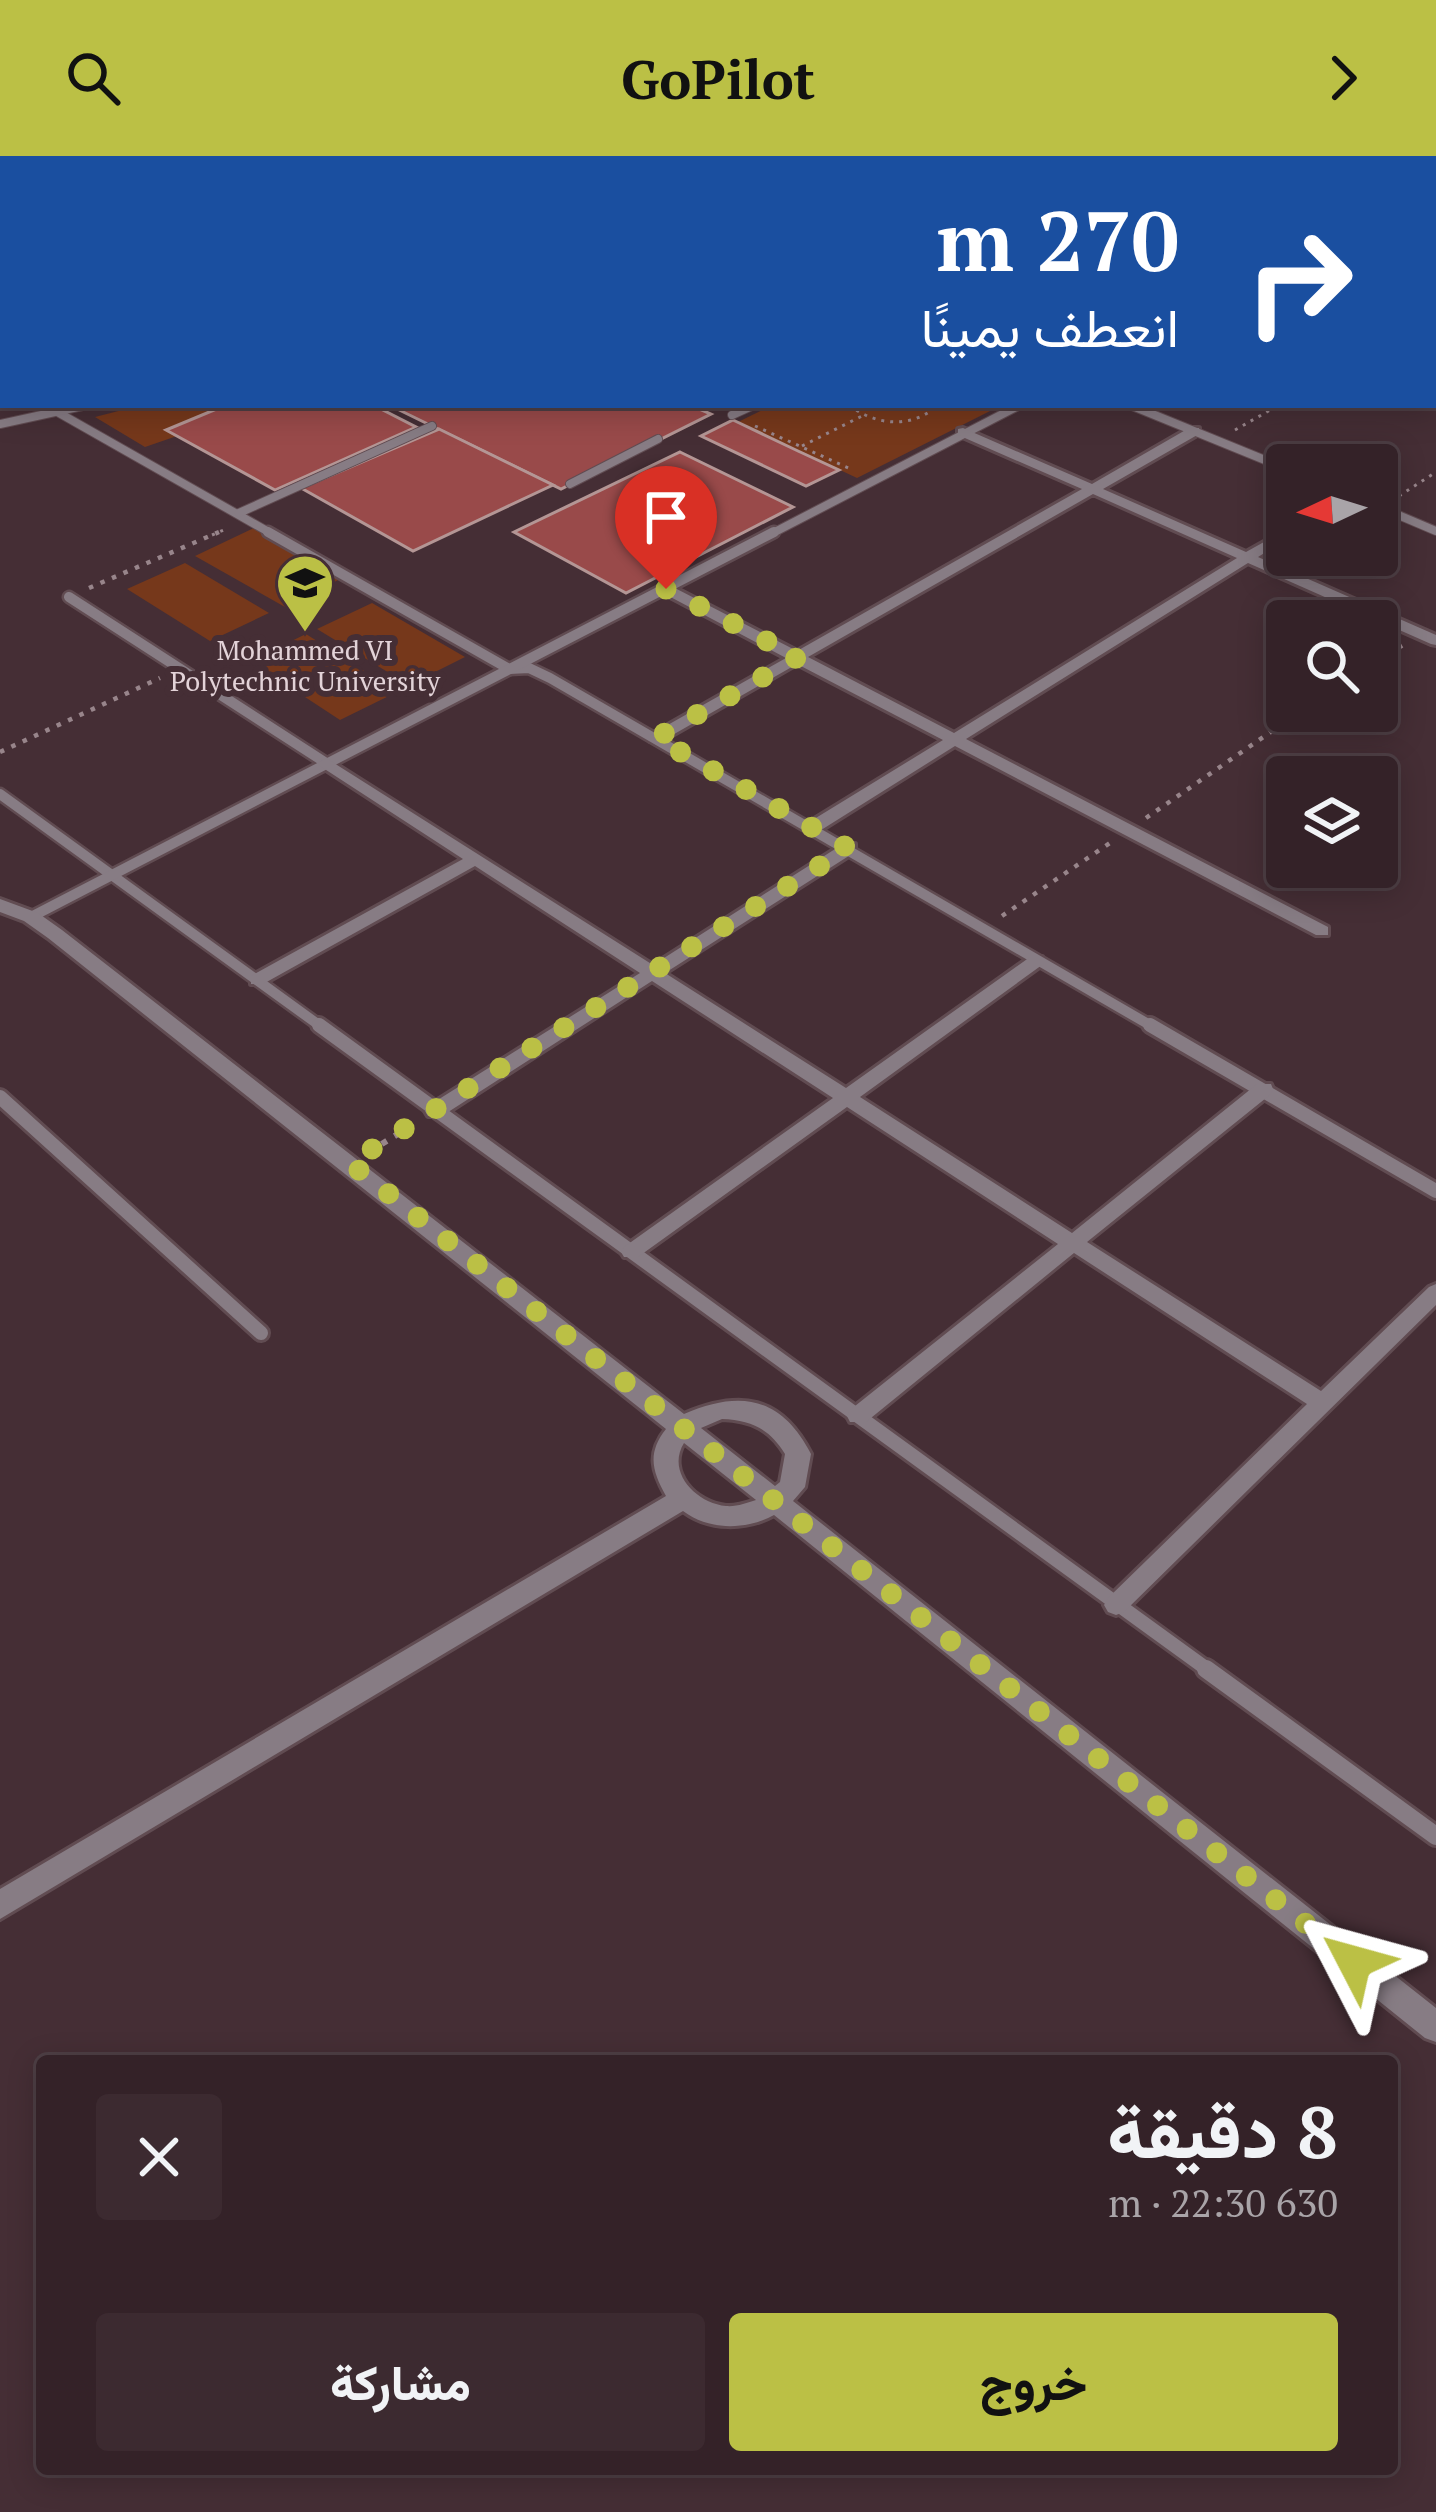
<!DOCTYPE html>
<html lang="ar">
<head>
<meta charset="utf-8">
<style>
	body { margin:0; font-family:"PT Serif",Vazirmatn,serif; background:#3c2a30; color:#f1f3f6; direction:rtl; height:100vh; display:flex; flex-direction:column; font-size:45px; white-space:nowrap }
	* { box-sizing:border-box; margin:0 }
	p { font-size:39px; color:#a9a4a8 }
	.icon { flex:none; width:66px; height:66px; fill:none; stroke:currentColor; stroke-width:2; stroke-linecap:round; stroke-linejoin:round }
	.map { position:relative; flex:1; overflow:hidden; direction:ltr }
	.drawer { position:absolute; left:36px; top:1899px; width:1362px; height:420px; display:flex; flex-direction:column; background:#342228; border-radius:12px; box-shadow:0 6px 30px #0003,0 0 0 3px #4e3f45; direction:rtl }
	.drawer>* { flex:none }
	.hud { position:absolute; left:0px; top:0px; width:1437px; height:252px; box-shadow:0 6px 30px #0003,0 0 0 3px #4e3f45; direction:rtl; background:#1a4fa0; color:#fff; overflow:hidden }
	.needle { width:78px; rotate:266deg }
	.fabs { position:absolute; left:1266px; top:288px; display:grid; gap:24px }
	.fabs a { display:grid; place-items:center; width:132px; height:132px; border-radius:12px; background:#342228; box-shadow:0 6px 30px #0003,0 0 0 3px #4e3f45; font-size:60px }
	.pin { position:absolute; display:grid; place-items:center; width:102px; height:102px; color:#fff; margin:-123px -51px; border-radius:50% 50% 50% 0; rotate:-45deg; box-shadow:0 0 12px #0007 }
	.pin .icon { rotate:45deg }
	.me { position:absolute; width:132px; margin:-66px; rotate:309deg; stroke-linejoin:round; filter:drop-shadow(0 0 9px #0008) }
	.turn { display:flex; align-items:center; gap:42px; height:252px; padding:0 60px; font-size:54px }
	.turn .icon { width:156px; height:156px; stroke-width:2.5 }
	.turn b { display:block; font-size:84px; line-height:102px }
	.round { display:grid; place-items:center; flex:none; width:126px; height:126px; border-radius:12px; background:#3c2a30 }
	.head { display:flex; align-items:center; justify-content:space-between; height:204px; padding:0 60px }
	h1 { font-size:72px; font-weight:800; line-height:90px }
	.action { display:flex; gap:24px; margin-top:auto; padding:24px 60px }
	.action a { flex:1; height:138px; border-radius:12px; background:#bbc045; color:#111; font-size:48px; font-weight:800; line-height:138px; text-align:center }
	.action a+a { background:#3c2a30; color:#f1f3f6 }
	header { display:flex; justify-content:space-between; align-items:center; height:156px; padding:0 60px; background:#bbc045; color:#111; font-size:54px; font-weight:800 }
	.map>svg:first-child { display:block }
	.green { fill:#76381b }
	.building { fill:#994a4a; stroke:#b49695; stroke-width:3 }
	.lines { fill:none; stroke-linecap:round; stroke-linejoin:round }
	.service-far3-casing { stroke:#614c52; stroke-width:10 }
	.service-far2-casing { stroke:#614c52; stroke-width:15 }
	.service-far1-casing { stroke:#614c52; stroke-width:20 }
	.service-casing { stroke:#614c52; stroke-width:24 }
	.pedestrian-casing { stroke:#614c52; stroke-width:6 }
	.minor-casing { stroke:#614c52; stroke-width:6 }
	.tertiary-casing { stroke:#614c52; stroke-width:6 }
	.path-far2 { stroke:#98858b; stroke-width:3; stroke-dasharray:3 6; stroke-linecap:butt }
	.path-far1 { stroke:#98858b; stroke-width:4.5; stroke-dasharray:4.5 8; stroke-linecap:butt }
	.path { stroke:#98858b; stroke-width:6; stroke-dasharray:6 9; stroke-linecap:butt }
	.service-far3 { stroke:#877c84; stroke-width:8 }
	.service-far2 { stroke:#877c84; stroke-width:10 }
	.service-far1 { stroke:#877c84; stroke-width:14 }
	.service { stroke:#877c84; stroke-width:18 }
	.pedestrian { fill:#877c84; fill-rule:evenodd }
	.minor { fill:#877c84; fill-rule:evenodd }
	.tertiary { fill:#877c84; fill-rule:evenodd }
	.route { stroke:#bbc045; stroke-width:21; stroke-dasharray:0 37.8 }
	.labels { text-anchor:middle; stroke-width:12; stroke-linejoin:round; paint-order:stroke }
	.far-poi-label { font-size:27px; fill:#e3d3d8; stroke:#452e35 }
</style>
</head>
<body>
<header><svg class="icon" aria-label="forward" viewBox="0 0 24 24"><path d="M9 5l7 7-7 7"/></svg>GoPilot<svg class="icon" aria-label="search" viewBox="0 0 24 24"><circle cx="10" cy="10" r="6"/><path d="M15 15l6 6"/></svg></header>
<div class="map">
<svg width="1436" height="2356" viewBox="0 0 1436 2356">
	<rect width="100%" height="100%" fill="#452e35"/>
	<g class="green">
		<path d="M142 249H225L168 273 177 280 145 291 95 261Z"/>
		<path d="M773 249H1002L857 322 738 266Z"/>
		<path d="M256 371 346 420 285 451 195 400Z"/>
		<path d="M185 407 269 457 210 485 127 433Z"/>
		<path d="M372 447 465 501 409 529 317 473Z"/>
		<path d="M306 478 397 536 340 564 250 505Z"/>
	</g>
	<g class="building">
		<path d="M226 249H373L416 271 275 334 166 274Z"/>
		<path d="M389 249H690L711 258 561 333Z"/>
		<path d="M733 264 798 295 839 314 806 330 701 280Z"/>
		<path d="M439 273 553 329 413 395 301 332Z"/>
		<path d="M680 296 793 351 626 437 514 376Z"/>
	</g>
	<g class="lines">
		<g class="service-far3-casing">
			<g id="service-far3">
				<path d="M527 0 534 3"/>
				<path d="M45 249 274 379"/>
				<path d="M1130 249 1287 313"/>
				<path d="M732 259 754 249"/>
				<path d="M0 268 87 249"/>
				<path d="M570 328 658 283"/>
				<path d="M1377 350 1436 375"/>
				<path d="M239 357 432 270"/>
				<path d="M769 379 1020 249"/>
			</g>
		</g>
		<g class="service-far2-casing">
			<g id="service-far2">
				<path d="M268 376 509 513 529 512 550 522 1155 872"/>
				<path d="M69 441 326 607"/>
				<path d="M0 638 323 872"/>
				<path d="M31 761 774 376"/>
			</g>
		</g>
		<g class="service-far1-casing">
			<g id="service-far1">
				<path d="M319 869 1211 1516"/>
				<path d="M1150 869 1436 1035"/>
				<path d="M0 941 261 1177"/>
			</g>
		</g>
		<g class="service-casing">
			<path id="service" d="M1206 1513 1436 1680"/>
		</g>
		<g class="pedestrian-casing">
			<g id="pedestrian">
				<path d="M963 272 1092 328 1189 272H1199V278L1103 333 1246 396 1287 373V383L1258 401 1436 479V489L1431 488 1248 407 966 583 1328 771V779H1316L955 590 818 676H806V668L943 584 797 508 662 585H650V579L786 502 661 436V430H671L797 495 1082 333 958 279V273ZM1093 338 1237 402 954 577 808 501Z"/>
				<path d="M326 602 653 809 843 688H855V696L665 817 846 932 1030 801H1042V809L860 941 1072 1077 1257 928H1271L1273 933 1271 938 1087 1086 1321 1235 1429 1131 1436 1128V1149L1124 1456 1116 1459 1108 1456 1104 1449 1108 1442 1307 1248 1074 1097 866 1266H850L847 1260 850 1254 1058 1088 847 951 638 1101H624L621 1096 624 1091 833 942 652 825 442 960H428L425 955 428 950 640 817 475 710 263 828H251V820L463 703 320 610 318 607Z"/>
			</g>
		</g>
		<g class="minor-casing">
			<g id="minor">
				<path d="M113 0H129L131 3H115Z"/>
				<path d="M152 0H168L171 3H155Z"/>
				<path d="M1091 0H1109L1112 3H1094Z"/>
				<rect x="1434" y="113" width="2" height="9"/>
				<path d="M0 153 3 154V162L0 161Z"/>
				<path d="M0 743 38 757 62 774 684 1258C740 1234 781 1240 811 1298L805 1331 793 1345 1436 1852V1886L1425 1882 774 1359C746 1374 710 1375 683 1355L0 1763V1733L666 1340C652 1315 647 1297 666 1273L48 782 24 765 0 756ZM722 1263C751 1264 770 1273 785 1298L780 1326 775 1330 701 1272ZM684 1287 756 1344C747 1347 736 1351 726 1350 696 1347 666 1316 684 1287Z"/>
			</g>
		</g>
		<g class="tertiary-casing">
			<g id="tertiary">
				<path d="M3 178V186L0 187V179Z"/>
				<path d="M0 199H3L0 208Z"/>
			</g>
		</g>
		<g class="path-far2">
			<path d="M1039 0 1047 3"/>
			<path d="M399 3 406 0"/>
			<path d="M849 249C876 270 912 273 938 249"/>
			<path d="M1099 249 1113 255"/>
			<path d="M1424 249 1436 254"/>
			<path d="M755 270 853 314"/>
			<path d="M1235 274 1279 249"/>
			<path d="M802 290 862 260"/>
			<path d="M1399 340 1436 316"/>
			<path d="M212 379 226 373"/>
		</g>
		<g class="path-far1">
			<path d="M89 432 219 376"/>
			<path d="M1377 505 1403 489"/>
			<path d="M0 596 160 522"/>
			<path d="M1146 662 1301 555"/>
			<path d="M1002 760 1110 687"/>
		</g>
		<path class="path" d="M369 996 414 968"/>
		<use href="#service-far3" class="service-far3"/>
		<use href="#service-far2" class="service-far2"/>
		<use href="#service-far1" class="service-far1"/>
		<use href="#service" class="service"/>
		<use href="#pedestrian" class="pedestrian"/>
		<use href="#minor" class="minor"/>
		<use href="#tertiary" class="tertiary"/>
	</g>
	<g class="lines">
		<path class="route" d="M666 433 798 501 656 582 848 692 350 1007 1354 1806"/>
	</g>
	<defs>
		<g id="university-pin" transform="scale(3)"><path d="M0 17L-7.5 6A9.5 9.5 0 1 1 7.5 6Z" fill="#bbc045" stroke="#452e35"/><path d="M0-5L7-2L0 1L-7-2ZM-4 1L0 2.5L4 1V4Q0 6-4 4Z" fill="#111"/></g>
	</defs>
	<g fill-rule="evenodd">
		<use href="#university-pin" x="305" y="427"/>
	</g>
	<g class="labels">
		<g class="far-poi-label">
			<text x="305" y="504">Mohammed VI<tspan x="305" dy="31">Polytechnic University</tspan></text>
		</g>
	</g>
</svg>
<div class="fabs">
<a><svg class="needle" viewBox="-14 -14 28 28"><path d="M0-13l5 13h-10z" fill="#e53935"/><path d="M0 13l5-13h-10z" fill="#a9a4a8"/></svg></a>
<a><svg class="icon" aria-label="search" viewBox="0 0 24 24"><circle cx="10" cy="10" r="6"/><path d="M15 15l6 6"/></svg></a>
<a><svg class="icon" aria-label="layers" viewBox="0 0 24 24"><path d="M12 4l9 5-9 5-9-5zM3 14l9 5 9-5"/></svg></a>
</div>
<div class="pin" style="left:666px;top:433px;background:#d93025"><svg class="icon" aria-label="arrive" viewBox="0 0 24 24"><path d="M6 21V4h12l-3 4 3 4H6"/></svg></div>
<svg class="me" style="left:1354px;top:1806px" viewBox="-20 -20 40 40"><path d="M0-17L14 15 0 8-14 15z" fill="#bbc045" stroke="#fff" stroke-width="4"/></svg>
<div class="hud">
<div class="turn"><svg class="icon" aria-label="right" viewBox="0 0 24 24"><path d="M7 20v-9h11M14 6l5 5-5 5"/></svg><div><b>270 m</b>انعطف يمينًا</div></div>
</div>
<section class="drawer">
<div class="head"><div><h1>8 دقيقة</h1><p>630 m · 22:30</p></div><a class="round"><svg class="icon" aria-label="close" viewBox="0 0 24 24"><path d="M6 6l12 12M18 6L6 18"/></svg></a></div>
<div class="action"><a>خروج</a><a>مشاركة</a></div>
</section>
</div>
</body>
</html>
